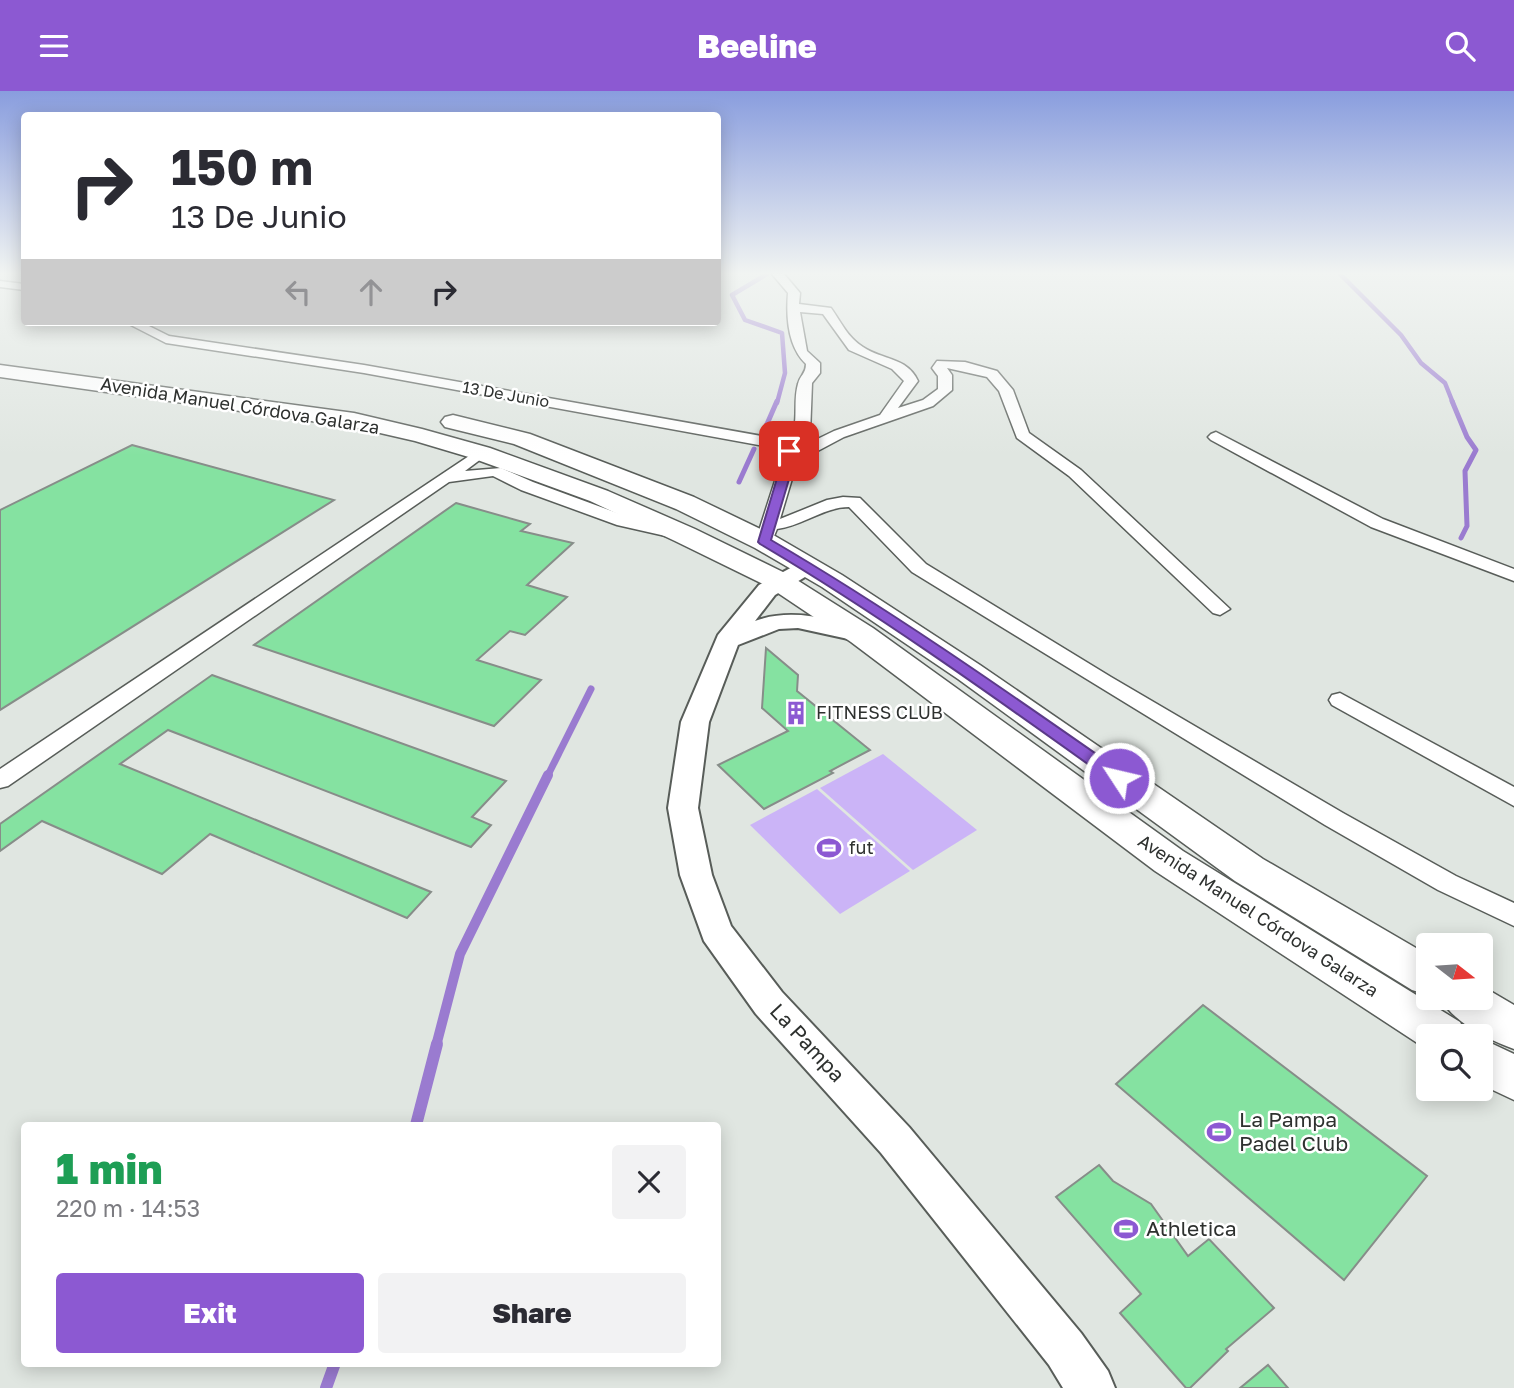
<!DOCTYPE html>
<html lang="en">
<head>
<meta charset="utf-8">
<style>
	body { margin:0; font-family:"Golos Text",sans-serif; background:#f2f2f3; color:#2b2b33; height:100vh; display:flex; flex-direction:column; font-size:26px; white-space:nowrap }
	* { box-sizing:border-box; margin:0 }
	p { font-size:23px; color:#7c7c81 }
	.icon { flex:none; width:38px; height:38px; fill:none; stroke:currentColor; stroke-width:2; stroke-linecap:round; stroke-linejoin:round }
	.map { position:relative; flex:1; overflow:hidden }
	.panel { position:absolute; left:21px; top:1031px; width:700px; height:245px; display:flex; flex-direction:column; background:#fff; border-radius:7px; box-shadow:0 4px 18px #0003 }
	.panel>* { flex:none }
	.hud { position:absolute; left:21px; top:21px; width:700px; height:214px; border-radius:7px; box-shadow:0 4px 18px #0003; background:#fff; color:#2b2b33; overflow:hidden }
	.needle { width:46px; rotate:107deg }
	.controls { position:absolute; left:1416px; top:842px; display:grid; gap:14px }
	.controls a { display:grid; place-items:center; width:77px; height:77px; border-radius:7px; background:#fff; box-shadow:0 4px 18px #0003; font-size:35px }
	.pin { position:absolute; display:grid; place-items:center; width:60px; height:60px; color:#fff; margin:-30px; border-radius:14px; box-shadow:0 4px 10px #0006 }
	.me { position:absolute; width:77px; margin:-38px; rotate:305deg; stroke-linejoin:round; filter:drop-shadow(0 0 5px #0008) }
	.turn { display:flex; align-items:center; gap:24px; height:147px; padding:0 35px; font-size:32px }
	.turn .icon { width:91px; height:91px; stroke-width:2.5 }
	.turn b { display:block; font-size:49px; line-height:60px }
	.lanes { display:flex; align-items:center; height:66px; padding:0 35px; background:#0003; justify-content:center; gap:35px; direction:ltr }
	.lanes .off { opacity:.35 }
	.round { display:grid; place-items:center; flex:none; width:74px; height:74px; border-radius:7px; background:#f2f2f3 }
	.headline { display:flex; align-items:center; justify-content:space-between; height:119px; padding:0 35px }
	h1 { font-size:42px; font-weight:800; line-height:52px; color:#1e9e55 }
	.cta { display:flex; gap:14px; margin-top:auto; padding:14px 35px }
	.cta a { flex:1; height:80px; border-radius:7px; background:#8c59d2; color:#fff; font-size:28px; font-weight:800; line-height:80px; text-align:center }
	.cta a+a { background:#f2f2f3; color:#2b2b33 }
	header { display:flex; justify-content:space-between; align-items:center; height:91px; padding:0 35px; background:#8c59d2; color:#fff; font-size:32px; font-weight:800 }
	.map>svg:first-child { display:block }
	.green { fill:#cbb4f7 }
	.lines { fill:none; stroke-linecap:round; stroke-linejoin:round }
	.stream-far4 { stroke:#9a7bd0; stroke-width:4.5 }
	.stream-far3 { stroke:#9a7bd0; stroke-width:5 }
	.stream-far2 { stroke:#9a7bd0; stroke-width:7 }
	.stream-far1 { stroke:#9a7bd0; stroke-width:10 }
	.stream { stroke:#9a7bd0; stroke-width:12 }
	.building { fill:#85e2a1; stroke:#878d89; stroke-width:2 }
	.minor-casing { stroke:#585d59; stroke-width:3 }
	.tertiary-casing { stroke:#585d59; stroke-width:4 }
	.primary-casing { stroke:#585d59; stroke-width:3 }
	.minor { fill:#fff; fill-rule:evenodd }
	.tertiary { fill:#fff; fill-rule:evenodd }
	.primary { fill:#fff; fill-rule:evenodd }
	.route { fill:#8c59d2; stroke:#5b3a88; stroke-width:2 }
	.labels { text-anchor:middle; stroke-width:5; stroke-linejoin:round; paint-order:stroke }
	.far-street-label { font-size:16px; fill:#2e312f; stroke:#fff }
	.street-label { font-size:18px; fill:#2e312f; stroke:#fff }
	.poi-label { font-size:18px; fill:#2e312f; stroke:#fff; text-anchor:start }
	.near-street-label { font-size:21px; fill:#2e312f; stroke:#fff }
	.near-poi-label { font-size:21px; fill:#2e312f; stroke:#fff; text-anchor:start }
</style>
</head>
<body>
<header><svg class="icon" aria-label="menu" viewBox="0 0 24 24"><path d="M4 6h16M4 12h16M4 18h16"/></svg>Beeline<svg class="icon" aria-label="search" viewBox="0 0 24 24"><circle cx="10" cy="10" r="6"/><path d="M15 15l6 6"/></svg></header>
<div class="map">
<svg width="1514" height="1297" viewBox="0 0 1514 1297">
	<rect width="100%" height="100%" fill="#e0e6e1"/>
	<g class="green">
		<path d="M883 663 977 739 913 779 820 697Z"/>
		<path d="M817 698 910 780 840 823 750 734Z"/>
	</g>
	<g class="lines">
		<g class="stream-far4">
			<path d="M767 183 732 204 745 229 782 242 785 282 777 312"/>
			<path d="M1340 183 1401 244 1421 272 1445 292 1453 312"/>
		</g>
		<g class="stream-far3">
			<path d="M1452 310 1467 346 1476 359 1465 380 1467 435 1461 447"/>
			<path d="M764 340 777 310"/>
			<path d="M739 391 754 358"/>
		</g>
		<path class="stream-far2" d="M547 686 591 598"/>
		<path class="stream-far1" d="M436 955 460 863 548 684"/>
		<g class="stream">
			<path d="M416 1034 437 953"/>
			<path d="M326 1297 335 1272"/>
		</g>
	</g>
	<g class="building">
		<path d="M132 354 334 409 0 619V419Z"/>
		<path d="M456 412 530 433 521 440 573 452 527 494 567 506 525 544 510 540 477 569 541 589 494 635 254 554Z"/>
		<path d="M766 557 798 584 797 600 870 659 830 680 833 682 764 718 718 674 788 640 762 617Z"/>
		<path d="M212 584 506 690 472 726 491 734 471 756 168 639 120 673 431 801 407 827 210 743 162 783 42 730 0 760V733Z"/>
		<path d="M1203 914 1427 1085 1344 1189 1116 993Z"/>
		<path d="M1099 1074 1113 1090 1151 1113 1188 1165 1209 1148 1274 1217 1226 1258 1228 1260 1190 1297H1186L1120 1222 1141 1203 1056 1106Z"/>
		<path d="M1268 1274 1288 1297H1240Z"/>
	</g>
	<g class="lines">
		<g class="minor-casing">
			<g id="minor">
				<path d="M772 183H784L800 202 799 213 831 217C841 231 848 247 863 256 882 269 907 266 918 290L898 317 923 309 938 298V285L932 277 937 270 965 271 997 280 1013 299 1029 342 1081 379 1230 518 1220 524 1213 522 1069 385 1017 347 999 300 987 286 947 277 952 284V299L933 315 844 346 797 371 780 428 827 409 843 406 860 407 926 473 1111 586 1343 722 1456 785 1514 812V835L1438 799 1325 734 912 481 849 416C824 416 802 435 777 438L772 450H760L757 446 782 368 781 362 769 356 364 282 166 252 125 231H141L169 245 364 274 773 347 787 353C801 335 792 314 798 293 800 284 806 283 806 273 788 256 786 226 788 202ZM800 221 823 223 849 259 892 278 904 290 880 324 834 340 799 357 810 343 812 292 820 282V272L807 260Z"/>
				<path d="M0 190 24 193V199L0 196Z"/>
				<path d="M1216 341 1383 428 1514 478V490L1371 436 1211 349 1208 346 1211 343Z"/>
				<path d="M481 357 489 362 465 380 501 377 533 391 628 426 676 437 679 441 670 446 617 434 521 399 493 385 449 391 8 695 0 697V678Z"/>
				<path d="M1340 602 1514 696V715L1332 614 1329 609 1332 604Z"/>
			</g>
		</g>
		<g class="tertiary-casing">
			<path id="tertiary" d="M807 468 815 470 818 475 815 480 775 504 755 530C793 516 832 529 871 539L874 544 871 549 862 551 798 537 779 538 738 554 709 631 698 717 712 784 731 835 782 901 909 1036 1081 1242 1108 1280 1115 1297H1063L1049 1274 881 1062 756 923 704 850 680 784 668 717 681 631 718 544 759 494Z"/>
		</g>
		<g class="primary-casing">
			<g id="primary">
				<path d="M0 274 354 322 422 338 490 357 608 400 695 438 789 484 873 537 1183 760 1460 931 1467 945H1428V959L1155 780 851 551 769 496 675 450 590 410 472 367 415 350 354 336 0 286Z"/>
				<path d="M453 324 530 343 694 406 775 445 842 484 980 574 1263 768 1428 864V904L1412 899 1235 790 958 588 822 496 755 457 676 418 514 353 445 336 441 331 445 326Z"/>
				<path d="M1480 894 1514 914V958C1489 949 1452 931 1440 906H1480Z"/>
				<path d="M1480 947 1514 963V1009L1480 993Z"/>
			</g>
		</g>
		<use href="#minor" class="minor"/>
		<use href="#tertiary" class="tertiary"/>
		<use href="#primary" class="primary"/>
	</g>
	<linearGradient id="sky" x2="0" y2="1"><stop stop-color="#899dde"/><stop offset="0.5" stop-color="#f1f4f2"/><stop offset="1" stop-color="#f1f4f2" stop-opacity="0"/></linearGradient>
	<rect width="1514" height="364" fill="url(#sky)"/>
	<path class="route" d="M786 357H793L795 368 771 449C894 521 1009 602 1125 683L1128 687 1125 691H1113C998 609 883 526 760 453L758 451Z"/>
	<defs>
		<g id="building-bare" transform="scale(1.89)"><path d="M-4-6H4V6H1V3H-1V6H-4ZM-2.5-4.3h1.7v1.8h-1.7ZM.8-4.3h1.7v1.8H.8ZM-2.5-1h1.7V.8h-1.7ZM.8-1h1.7V.8H.8Z" fill="#8c59d2" stroke="#fff" stroke-width="2.5" paint-order="stroke"/></g>
		<g id="stadium-bare" transform="scale(1.89)"><path d="M0-5a6.5 5 0 1 0 0 10a6.5 5 0 1 0 0-10ZM-3.5-1.8h7v3.6h-7Z" fill="#8c59d2" stroke="#fff" stroke-width="2.5" paint-order="stroke"/></g>
	</defs>
	<g fill-rule="evenodd">
		<use href="#building-bare" x="796" y="622"/>
		<use href="#stadium-bare" x="829" y="757"/>
		<use href="#stadium-bare" x="1219" y="1041"/>
		<use href="#stadium-bare" x="1126" y="1138"/>
	</g>
	<g class="labels">
		<g class="far-street-label">
			<text transform="translate(506 303) rotate(10)" y="6">13 De Junio</text>
		</g>
		<g class="street-label">
			<text transform="translate(240 315) rotate(9)" y="6">Avenida Manuel Córdova Galarza</text>
			<text transform="translate(1258 825) rotate(33)" y="6">Avenida Manuel Córdova Galarza</text>
		</g>
		<g class="poi-label">
			<text x="816" y="628">FITNESS CLUB</text>
			<text x="849" y="763">fut</text>
		</g>
		<g class="near-street-label">
			<text transform="translate(807 952) rotate(47)" y="7">La Pampa</text>
		</g>
		<g class="near-poi-label">
			<text x="1239" y="1036">La Pampa<tspan x="1239" dy="24">Padel Club</tspan></text>
			<text x="1146" y="1145">Athletica</text>
		</g>
	</g>
</svg>
<div class="controls">
<a><svg class="needle" viewBox="-14 -14 28 28"><path d="M0-13l5 13h-10z" fill="#e53935"/><path d="M0 13l5-13h-10z" fill="#7c7c81"/></svg></a>
<a><svg class="icon" aria-label="search" viewBox="0 0 24 24"><circle cx="10" cy="10" r="6"/><path d="M15 15l6 6"/></svg></a>
</div>
<div class="pin" style="left:789px;top:360px;background:#d93025"><svg class="icon" aria-label="arrive" viewBox="0 0 24 24"><path d="M6 21V4h12l-3 4 3 4H6"/></svg></div>
<svg class="me" style="left:1119px;top:687px" viewBox="-20 -20 40 40"><circle r="17" fill="#8c59d2" stroke="#fff" stroke-width="3"/><path d="M0-11L8 9 0 5-8 9z" fill="#fff"/></svg>
<div class="hud">
<div class="turn"><svg class="icon" aria-label="right" viewBox="0 0 24 24"><path d="M7 20v-9h11M14 6l5 5-5 5"/></svg><div><b>150 m</b>13 De Junio</div></div>
<div class="lanes"><svg class="icon off" aria-label="left" viewBox="0 0 24 24"><path d="M17 20v-9H6M10 6l-5 5 5 5"/></svg><svg class="icon off" aria-label="ahead" viewBox="0 0 24 24"><path d="M12 20V5M6 11l6-6 6 6"/></svg><svg class="icon" aria-label="right" viewBox="0 0 24 24"><path d="M7 20v-9h11M14 6l5 5-5 5"/></svg></div>
</div>
<section class="panel">
<div class="headline"><div><h1>1 min</h1><p>220 m · 14:53</p></div><a class="round"><svg class="icon" aria-label="close" viewBox="0 0 24 24"><path d="M6 6l12 12M18 6L6 18"/></svg></a></div>
<div class="cta"><a>Exit</a><a>Share</a></div>
</section>
</div>
</body>
</html>
